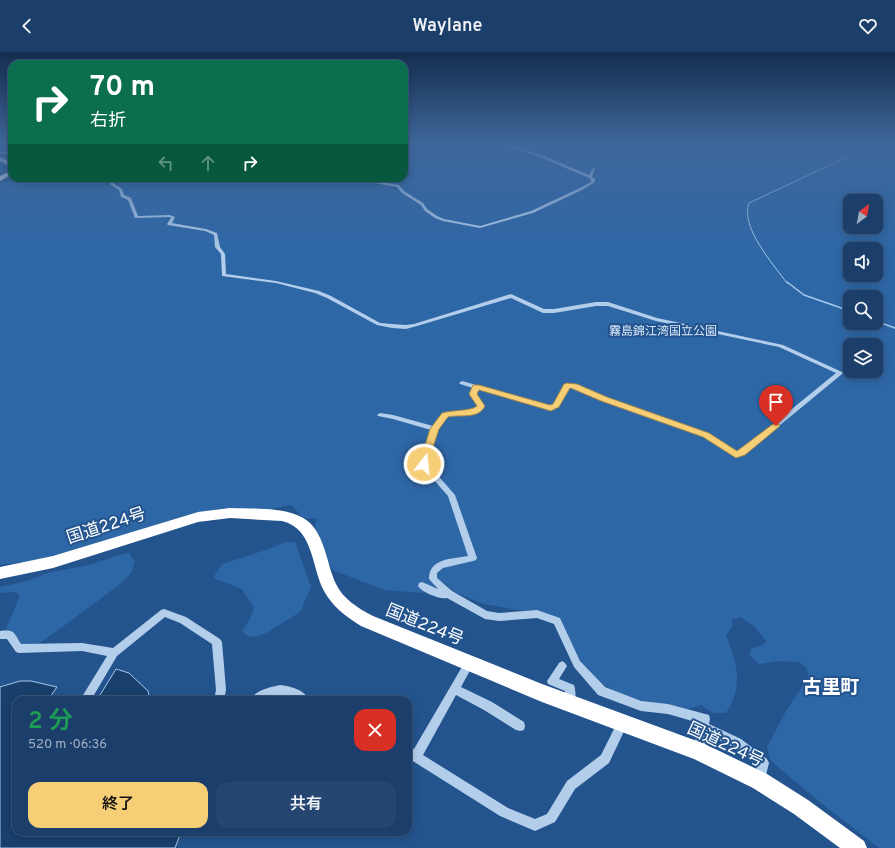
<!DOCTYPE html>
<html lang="ja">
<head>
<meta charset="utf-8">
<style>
	body { margin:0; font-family:Overpass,"Noto Sans JP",sans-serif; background:#244670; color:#f1f3f6; height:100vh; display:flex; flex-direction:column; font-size:15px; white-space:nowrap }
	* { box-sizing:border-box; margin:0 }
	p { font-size:13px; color:#a0afc1 }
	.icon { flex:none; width:22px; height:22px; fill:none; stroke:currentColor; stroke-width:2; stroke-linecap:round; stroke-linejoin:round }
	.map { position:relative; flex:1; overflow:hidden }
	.drawer { position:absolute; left:12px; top:644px; width:400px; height:140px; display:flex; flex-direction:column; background:#1b3f6a; border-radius:12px; box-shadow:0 2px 10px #0003,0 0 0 1px #39587e }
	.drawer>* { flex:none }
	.hud { position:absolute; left:8px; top:8px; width:400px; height:122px; border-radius:12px; box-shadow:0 2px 10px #0003,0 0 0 1px #39587e; background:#0b6e4f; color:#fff; overflow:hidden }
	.needle { width:26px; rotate:32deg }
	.fabs { position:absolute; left:843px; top:142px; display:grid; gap:8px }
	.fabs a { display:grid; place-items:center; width:40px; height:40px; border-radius:8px; background:#1b3f6a; box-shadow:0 2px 10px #0003,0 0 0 1px #39587e; font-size:20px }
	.pin { position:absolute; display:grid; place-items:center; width:34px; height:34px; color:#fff; margin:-41px -17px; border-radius:50% 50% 50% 0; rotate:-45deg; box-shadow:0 0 4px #0007 }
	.pin .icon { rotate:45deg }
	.me { position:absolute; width:44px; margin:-22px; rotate:16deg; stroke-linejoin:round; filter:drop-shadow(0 0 3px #0008) }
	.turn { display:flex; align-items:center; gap:14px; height:84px; padding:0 16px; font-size:18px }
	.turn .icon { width:52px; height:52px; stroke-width:2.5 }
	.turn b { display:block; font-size:28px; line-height:34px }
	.lanes { display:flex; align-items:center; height:38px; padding:0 16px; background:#0003; justify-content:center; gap:20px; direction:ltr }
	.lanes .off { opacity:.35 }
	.round { display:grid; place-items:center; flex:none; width:42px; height:42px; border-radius:12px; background:#244670 }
	.summary { display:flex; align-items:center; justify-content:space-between; height:68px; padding:0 16px }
	h1 { font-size:24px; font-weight:600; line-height:30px; color:#1e9e55 }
	.primary-button { display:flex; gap:8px; margin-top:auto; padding:8px 16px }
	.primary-button a { flex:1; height:46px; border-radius:12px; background:#f6ce76; color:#111; font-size:16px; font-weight:600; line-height:46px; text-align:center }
	.primary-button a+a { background:#244670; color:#f1f3f6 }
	header { display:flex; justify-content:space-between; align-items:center; height:52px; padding:0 16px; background:#1b3f6a; font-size:18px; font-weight:600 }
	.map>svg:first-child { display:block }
	.green { fill:#2e67a6; fill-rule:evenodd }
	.water { fill:#193f6d; stroke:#a7c9ec }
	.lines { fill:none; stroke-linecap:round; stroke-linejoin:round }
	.stream-far1 { stroke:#a7c9ec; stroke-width:1 }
	.stream { stroke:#a7c9ec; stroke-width:1.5 }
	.minor { fill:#b3ceeb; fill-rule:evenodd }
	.highway { fill:#fff; fill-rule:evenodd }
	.route { fill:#f6ce76; stroke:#a0864d }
	.labels { text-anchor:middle; stroke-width:4; stroke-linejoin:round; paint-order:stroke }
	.far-park-label { font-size:12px; fill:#d8e7f8; stroke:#24548e }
	.near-street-label { font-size:17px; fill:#fff; stroke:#24548e }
	.near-quarter-label { font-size:19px; font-weight:bold; fill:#fff; stroke:#24548e }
</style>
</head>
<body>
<header><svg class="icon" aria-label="back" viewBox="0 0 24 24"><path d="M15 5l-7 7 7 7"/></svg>Waylane<svg class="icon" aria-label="heart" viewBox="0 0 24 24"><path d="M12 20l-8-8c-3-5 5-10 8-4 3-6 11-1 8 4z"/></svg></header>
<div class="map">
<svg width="895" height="796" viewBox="0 0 895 796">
	<rect width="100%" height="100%" fill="#24548e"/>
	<g class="green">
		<path d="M404 92H895V796H879L821 751 770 708 767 695 786 659 808 626 807 616 799 610 778 609 759 612 749 603 752 596 760 594 767 590 754 574 740 565 732 568V575L726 583C737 611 744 634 726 661H713L701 653 688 657 637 651 597 629 585 618 562 573 535 559 518 558 484 552 454 540 444 531 421 541 384 538 333 518C328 512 315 486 315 478 314 473 317 471 316 466L306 467 301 464 292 453 264 458 218 457 186 463 100 491 40 508 0 513V132L17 126H404ZM850 149H876V175H850ZM850 197H876V223H850ZM850 245H876V271H850ZM850 293H876V319H850Z"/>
		<path d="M285 490H295L311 535 300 560 268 580 256 585 248 584 242 579 250 567 254 556 242 537 213 526 222 512 269 497Z"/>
		<path d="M129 501 135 510 131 521 119 533 61 576 38 592 22 593 15 582 4 581 20 544 16 540 0 541V535L27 529 48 521 93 512 115 504Z"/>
	</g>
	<g class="water">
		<path d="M116 617 129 621 148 639 150 648H97Z"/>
		<path d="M20 629H31L57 635 48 648H16V780H181L175 796H0V635Z"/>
	</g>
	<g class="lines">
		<path class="stream-far1" d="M787 231C773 212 740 175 749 151L845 106"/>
		<g class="stream">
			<path d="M787 230 804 243 850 259"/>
			<path d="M876 269 895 276"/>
		</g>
		<g class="minor">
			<path d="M501 92H505L542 103 589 123 593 116H595L592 125 595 127V130L582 138 533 161 480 176 443 169 435 166 425 159 421 153 402 141 397 135 374 131 366 126H371L376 129 399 133 404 139 423 151 427 157 437 164 444 167 480 174 531 159 580 136 591 130V127L589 126 540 105Z"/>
			<path d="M0 94H3L4 95 0 96Z"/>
			<rect x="0" y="100" width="12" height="2"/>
			<path d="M110 126H114V132L122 137 124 143 131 146 138 164 170 163 175 165 172 171 206 177 217 181 220 195 225 202 226 222 276 229 319 239 331 244 380 271 392 272 406 273 414 272 511 242 544 257H554L596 250H608L657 266 783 293 842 320 843 321 842 322 744 403 736 405 704 385 602 348 573 336H569L558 355 551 358 478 337 476 342 484 354C476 365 460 363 447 365L438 377 428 412 455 443 477 506 476 508 473 509 443 516 437 521V526L452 539 487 559 499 561 537 558 560 566 580 609 605 635 641 649 668 652 709 663 710 667 709 672 741 687 767 707 769 711 764 731 760 733 756 731 754 727 757 713 733 695 707 682 702 703 698 704 694 703 693 699 699 671 668 662 641 659 598 643 574 615 554 572 537 566 499 569 485 567 447 546C441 548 421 540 418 534L419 531 422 530 438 537 429 527C429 506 452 507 468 504L448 444 420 412 431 378 393 367 378 364 377 363 380 361 393 363 433 374 443 362 470 358 478 354 470 342 473 336 460 332 459 331 462 329 551 354 554 353 565 333H576L606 346 708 381 737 400 740 399 836 321 779 295 656 269 608 254H596L554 261H543L511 246 417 274 406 277 392 276 377 273 327 246 315 241 276 231 222 224 221 202 215 195 214 183 205 179 168 173 167 172 171 166 170 165 135 166 128 148 121 145 119 138 110 132Z"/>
			<path d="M164 557 186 565 220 587 222 590 226 638 224 648H214L216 638 212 592 180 571 165 565 117 604 91 648H80L107 604 82 599 19 601 16 600 7 587H0V579C15 577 14 581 21 592L82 591 113 596 161 558Z"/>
			<path d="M469 606 472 608 474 611 461 635 492 650 524 670 525 674 524 678 520 679 516 678 484 658 456 643 423 703 508 756 535 767 547 762 567 729 601 703 619 667 623 666 627 667 628 671 609 711 575 737 555 770 535 779 500 764 408 706V695L414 697 466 608Z"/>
			<path d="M562 609 565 611 567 614 559 627 574 633C576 639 576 649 574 656L570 657 566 656 565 652V639L548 632 547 629 559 611Z"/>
			<path d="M280 633C290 634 305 638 309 648H295L290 645 280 643 274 644 264 648H250C254 639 270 635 280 633Z"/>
		</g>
		<g class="highway">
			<path d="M0 105 12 111V115L0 109Z"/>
			<path d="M12 118V122L0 129V124Z"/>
			<path d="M230 456C251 457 277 455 297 463 325 473 325 509 336 532 344 548 358 556 373 564L542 632 705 692 767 722 808 748 864 789 867 796H840L794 762 753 736 694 707 542 650 361 574C345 564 333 555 324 539 311 514 314 477 282 469L230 466 198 470 53 516 0 527V515L53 504 198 460Z"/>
		</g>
	</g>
	<linearGradient id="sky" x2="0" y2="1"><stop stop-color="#142e4e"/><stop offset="0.45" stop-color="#3f679b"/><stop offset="1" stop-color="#3f679b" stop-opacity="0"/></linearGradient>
	<rect width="895" height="203" fill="url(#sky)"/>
	<path class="route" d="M567 331 577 332 607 345 709 381 737 399 773 372H779L780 374 745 403 736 406 703 385 601 349 573 337 570 336 559 355 551 359 479 338 477 342 485 354C478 368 460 362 448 365L439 377 427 414 424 415 419 412 430 377 442 361C451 358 472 359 477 354L469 342 473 333H479L550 353 553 352 564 332Z"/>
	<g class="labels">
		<g class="far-park-label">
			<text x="663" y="283">霧島錦江湾国立公園</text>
		</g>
		<g class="near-street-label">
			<text transform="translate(106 473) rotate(-18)" y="6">国道224号</text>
			<text transform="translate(425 572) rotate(22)" y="6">国道224号</text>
			<text transform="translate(726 692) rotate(25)" y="6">国道224号</text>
		</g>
		<g class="near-quarter-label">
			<text x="831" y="641">古里町</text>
		</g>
	</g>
</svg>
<div class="fabs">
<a><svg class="needle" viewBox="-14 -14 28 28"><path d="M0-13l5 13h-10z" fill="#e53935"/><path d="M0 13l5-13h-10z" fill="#a0afc1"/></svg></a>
<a><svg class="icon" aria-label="sound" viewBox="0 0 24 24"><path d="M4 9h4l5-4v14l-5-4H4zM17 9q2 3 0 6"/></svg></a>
<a><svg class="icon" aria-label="search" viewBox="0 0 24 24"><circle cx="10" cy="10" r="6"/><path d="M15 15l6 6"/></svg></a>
<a><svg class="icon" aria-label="layers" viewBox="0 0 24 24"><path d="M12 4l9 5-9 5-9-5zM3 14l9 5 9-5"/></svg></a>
</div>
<div class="pin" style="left:776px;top:374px;background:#d93025"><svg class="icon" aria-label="arrive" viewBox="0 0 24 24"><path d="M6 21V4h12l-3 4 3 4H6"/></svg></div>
<svg class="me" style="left:424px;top:412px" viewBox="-20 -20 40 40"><circle r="17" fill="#f6ce76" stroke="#fff" stroke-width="3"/><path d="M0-11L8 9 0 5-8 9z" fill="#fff"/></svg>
<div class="hud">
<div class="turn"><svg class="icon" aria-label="right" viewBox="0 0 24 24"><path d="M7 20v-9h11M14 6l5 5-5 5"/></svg><div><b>70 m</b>右折</div></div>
<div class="lanes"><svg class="icon off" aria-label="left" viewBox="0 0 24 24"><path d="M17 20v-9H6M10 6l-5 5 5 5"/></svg><svg class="icon off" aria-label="ahead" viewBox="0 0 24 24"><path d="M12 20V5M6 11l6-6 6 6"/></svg><svg class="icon" aria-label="right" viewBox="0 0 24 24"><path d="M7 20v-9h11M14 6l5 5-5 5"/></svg></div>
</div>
<section class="drawer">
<div class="summary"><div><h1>2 分</h1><p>520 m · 06:36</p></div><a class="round" style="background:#d93025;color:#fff"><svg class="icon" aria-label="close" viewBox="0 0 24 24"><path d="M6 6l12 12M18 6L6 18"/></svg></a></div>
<div class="primary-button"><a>終了</a><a>共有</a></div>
</section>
</div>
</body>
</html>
